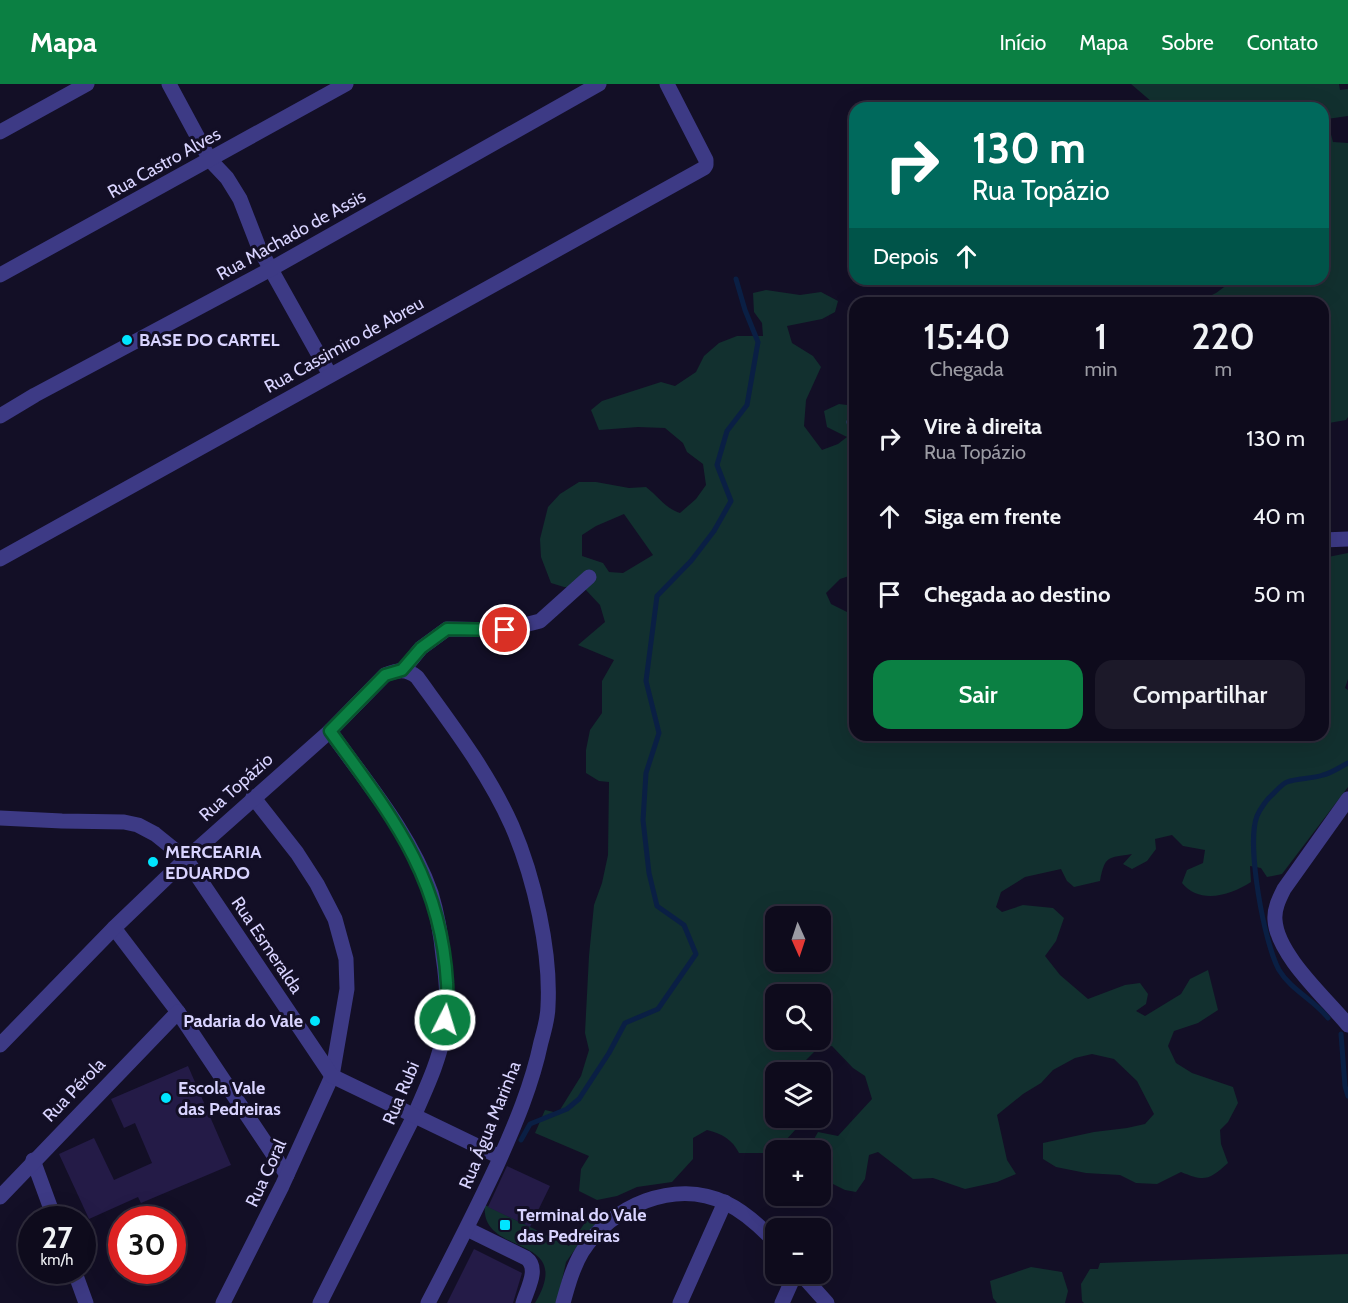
<!DOCTYPE html>
<html lang="pt">
<head>
<meta charset="utf-8">
<style>
	body { margin:0; font-family:Cabin,sans-serif; background:#1c1929; color:#f1f3f6; height:100vh; display:flex; flex-direction:column; font-size:22px; white-space:nowrap }
	* { box-sizing:border-box; margin:0 }
	p { font-size:20px; color:#9b9ba3 }
	.icon { flex:none; width:33px; height:33px; fill:none; stroke:currentColor; stroke-width:2; stroke-linecap:round; stroke-linejoin:round }
	.map { position:relative; flex:1; overflow:hidden }
	.drawer { position:absolute; left:849px; top:213px; width:480px; height:444px; display:flex; flex-direction:column; background:#0e0b1c; border-radius:18px; box-shadow:0 6px 24px #0002,0 0 0 2px #2e2b3b }
	.drawer>* { flex:none }
	.guide { position:absolute; left:849px; top:18px; width:480px; height:183px; border-radius:18px; box-shadow:0 6px 24px #0002,0 0 0 2px #2e2b3b; background:#00695c; color:#fff; overflow:hidden }
	.needle { width:39px; rotate:177deg }
	.controls { position:absolute; left:765px; top:822px; display:grid; gap:12px }
	.controls a { display:grid; place-items:center; width:66px; height:66px; border-radius:12px; background:#0e0b1c; box-shadow:0 6px 24px #0002,0 0 0 2px #2e2b3b; font-size:30px }
	.speed { position:absolute; left:18px; top:1122px; display:flex; gap:12px; font-size:30px; font-weight:700; text-align:center }
	.speed>* { display:grid; place-content:center; width:78px; height:78px; border-radius:50%; background:#0e0b1c; box-shadow:0 6px 24px #0002,0 0 0 2px #2e2b3b; line-height:1 }
	.speed small { font-size:15px; font-weight:400 }
	.speed .limit { border:9px solid #d22; background:#fff; color:#111 }
	.pin { position:absolute; display:grid; place-items:center; width:51px; height:51px; color:#fff; margin:-26px; border:3px solid #fff; border-radius:50%; box-shadow:0 2px 6px #0007 }
	.me { position:absolute; width:66px; margin:-33px; rotate:5deg; stroke-linejoin:round; filter:drop-shadow(0 0 4px #0008) }
	.turn { display:flex; align-items:center; gap:21px; height:126px; padding:0 24px; font-size:27px }
	.turn .icon { width:78px; height:78px; stroke-width:2.5 }
	.turn b { display:block; font-size:42px; line-height:51px }
	.then { display:flex; align-items:center; height:57px; padding:0 24px; background:#0003; gap:12px; font-size:22px }
	.eta { display:flex; justify-content:space-evenly; align-items:center; height:102px; text-align:center }
	.eta b { font-size:36px; font-weight:600; line-height:42px }
	.button { display:flex; gap:12px; margin-top:auto; padding:12px 24px }
	.button a { flex:1; height:69px; border-radius:18px; background:#0b8043; color:#fff; font-size:24px; font-weight:600; line-height:69px; text-align:center }
	.button a+a { background:#1c1929; color:#f1f3f6 }
	ul { padding:0; list-style:none }
	li { display:flex; align-items:center; gap:18px; height:78px; padding:0 24px }
	li div { flex:1 }
	li b { display:block; font-size:22px }
	li em { font-style:normal }
	header { display:flex; align-items:center; gap:36px; box-sizing:border-box; height:84px; padding:0 30px; background:#0b8043; color:#fff }
	header strong { font-size:28px }
	nav { display:flex; gap:33px; margin-inline-start:auto; font-size:21px }
	.map>svg:first-child { display:block }
	.green { fill:#12302f; fill-rule:evenodd }
	.lines { fill:none; stroke-linecap:round; stroke-linejoin:round }
	.stream { stroke:#0a1f44; stroke-width:5 }
	.building { fill:#241b47 }
	.minor { stroke:#3d3a85; stroke-width:15 }
	.tertiary { stroke:#3d3a85; stroke-width:15 }
	.route-casing { stroke:#07532c; stroke-width:15 }
	.route { stroke:#0b8043; stroke-width:10 }
	.poi-dot { fill:#00e5ff; stroke:#130f26; stroke-width:2 }
	.labels { text-anchor:middle; stroke-width:6; stroke-linejoin:round; paint-order:stroke }
	.street-label { font-size:18px; fill:#d9d4ff; stroke:#130f26 }
	.poi-label { font-size:18px; font-weight:bold; fill:#d9d4ff; stroke:#130f26; text-anchor:start }
</style>
</head>
<body>
<header>
<strong>Mapa</strong>
<nav><a>Início</a><a>Mapa</a><a>Sobre</a><a>Contato</a></nav>
</header>
<div class="map">
<svg width="1348" height="1219" viewBox="0 0 1348 1219">
	<rect width="100%" height="100%" fill="#130f26"/>
	<g class="green">
		<path d="M1131 0H1339L1340 6 1348 5V32L1327 35 1333 58 1348 59V333L1346 336 1323 340V219H1201L1200 217 1216 209 1235 195H1323V24H1159Z"/>
		<path d="M766 206 800 211 821 208 838 217 835 228 822 235 787 242 792 259 813 272 821 283 806 316 804 342 822 366 838 360 847 353 827 343 824 327 839 320 855 322V490L840 495 826 509 831 520 855 532V651H1323V474L1348 469V595L1345 604 1348 606V703L1282 790 1267 793 1261 784 1250 782 1251 798C1231 811 1200 821 1182 799L1187 786 1203 779 1205 766 1183 762 1172 751 1155 755 1156 765 1147 777 1132 785 1123 780 1132 770C1108 774 1105 771 1100 797L1074 803 1067 797 1061 785 1025 793 1001 808 996 823 1002 828 1023 821 1053 824 1064 834 1056 857 1045 872 1060 891 1088 915 1125 901 1140 899 1148 910 1146 920 1136 927 1145 932 1181 910 1190 895 1208 886 1218 926 1198 939 1174 947 1168 962 1176 979 1192 989 1233 1003 1238 1019 1228 1038 1220 1046 1221 1060 1228 1079C1209 1096 1205 1098 1181 1088L1157 1100 1136 1099 1120 1091 1086 1089 1056 1083 1043 1075V1059L1094 1048 1127 1044 1145 1040 1154 1030 1137 997 1114 975 1092 970 1075 974 1053 986 1041 999 1023 1010 997 1031 1007 1076 1016 1090 997 1098 965 1105 933 1094 913 1095 878 1068 869 1071 865 1095 856 1108 845 1106 821 1094 820 1066H808L818 1048 838 1052 872 1015 865 992 853 984 832 962 817 965 803 979 809 987 813 988H776V1034H806L786 1056 769 1069H739C732 1055 722 1050 707 1046L693 1054V1075L672 1098 637 1103 617 1112 597 1116 579 1107 581 1085 589 1072 535 1049 545 1026 558 1029 581 992 589 966 585 949 589 872 594 821 602 799 608 771 609 698 599 697 586 689V666L590 646 602 629V597L614 576 578 561 605 538 600 521 585 505 564 503 551 499 541 473 540 455 548 423 560 410 579 398H596L629 404 646 403C659 413 665 424 680 429L696 415 706 401 703 380 687 368 683 359 665 344 638 343 599 346 591 326 602 317 661 298 675 302 696 288 704 272 719 259 737 252H763L762 239 754 228 753 209ZM624 430 653 471 623 489 609 488 603 479 582 472V451L596 442ZM776 832H820V878H776ZM776 910H820V956H776Z"/>
		<path d="M485 1121 569 1162 595 1124 606 1130 581 1157 566 1178 557 1219H535C577 1148 479 1174 485 1121Z"/>
		<path d="M1348 1170V1219H1084L1082 1217 1081 1200 1090 1185H1098L1100 1179Z"/>
		<path d="M1031 1183 1062 1188 1068 1207 1065 1219H997L993 1214 990 1197Z"/>
	</g>
	<g class="lines">
		<g class="stream">
			<path d="M1328 934C1314 916 1291 906 1279 886 1264 859 1246 760 1257 732 1260 725 1267 715 1273 710 1277 706 1282 700 1287 698 1298 694 1312 695 1323 691 1332 689 1340 683 1348 679"/>
			<path d="M1341 950 1345 1002 1348 1012"/>
			<path d="M521 1056 530 1040 567 1025 579 1015 609 969 625 939 658 925 696 870 684 841 657 822 649 789 643 736 646 689 659 649 646 597 657 512 691 477 714 447 731 417 717 381 727 347 747 321 758 258 745 226 736 195"/>
		</g>
	</g>
	<g class="building">
		<path d="M188 982 231 1081 141 1119 138 1113 89 1135 59 1070 94 1054 114 1096 152 1079 135 1039 124 1044 111 1015Z"/>
		<path d="M507 1082 550 1102 530 1143 488 1123Z"/>
		<path d="M474 1165 522 1189 513 1219H447Z"/>
	</g>
	<g class="lines">
		<g class="minor">
			<path d="M169 0 210 76 227 94 240 115 259 164 330 291"/>
			<path d="M0 48 87 0"/>
			<path d="M0 191 346 0"/>
			<path d="M0 332 35 311 271 185 599 0"/>
			<path d="M854 338H855"/>
			<path d="M1323 456 1348 455"/>
			<path d="M403 586 421 564 447 545 505 546 540 537 589 493"/>
			<path d="M1348 715 1284 805C1279 815 1274 825 1275 836 1277 871 1326 914 1348 941"/>
			<path d="M114 844 178 928 287 1091"/>
			<path d="M33 1076 55 1136"/>
			<path d="M0 1113 178 928"/>
			<path d="M467 1145 526 1174C540 1184 527 1205 523 1219"/>
			<path d="M74 1186 86 1219"/>
			<path d="M801 1190 827 1219"/>
			<path d="M223 1219 282 1102 332 992 347 905 346 875 335 835 317 800 297 769 253 713"/>
			<path d="M320 1219 415 1030C425 1006 438 980 443 953 449 927 447 898 443 872 441 851 437 829 431 809 410 749 366 698 330 647"/>
			<path d="M428 1219C452 1173 475 1128 497 1081 515 1041 532 1001 541 958 544 947 548 934 548 922 551 867 534 793 512 742 488 688 451 640 417 593 406 584 397 586 385 591L330 647 186 775 332 992 500 1073"/>
			<path d="M563 1219C568 1201 573 1183 582 1168 611 1122 675 1094 726 1119 745 1128 762 1144 776 1159"/>
			<path d="M680 1219 725 1118"/>
			<path d="M782 1219 795 1190"/>
		</g>
		<g class="tertiary">
			<path d="M0 475 704 84 706 81V76L667 0"/>
			<path d="M0 734 62 737 124 738 138 741 155 750 186 775 114 844 0 961"/>
		</g>
	</g>
	<g class="lines">
		<g class="route-casing">
			<path id="route" d="M445 936C446 924 448 911 447 899 441 791 390 730 330 647L385 591 402 586 421 564 447 545 505 546"/>
		</g>
		<use href="#route" class="route"/>
	</g>
	<g class="poi-dot">
		<circle cx="127" cy="256" r="6"/>
		<circle cx="153" cy="778" r="6"/>
		<circle cx="315" cy="937" r="6"/>
		<circle cx="166" cy="1014" r="6"/>
		<rect x="499" y="1135" width="12" height="12" rx="3"/>
	</g>
	<g class="labels">
		<g class="street-label">
			<text transform="translate(164 79) rotate(-29)" y="6">Rua Castro Alves</text>
			<text transform="translate(291 151) rotate(-29)" y="6">Rua Machado de Assis</text>
			<text transform="translate(344 261) rotate(-29)" y="6">Rua Cassimiro de Abreu</text>
			<text transform="translate(236 703) rotate(-42)" y="6">Rua Topázio</text>
			<text transform="translate(267 861) rotate(56)" y="6">Rua Esmeralda</text>
			<text transform="translate(74 1006) rotate(-46)" y="6">Rua Pérola</text>
			<text transform="translate(401 1009) rotate(-67)" y="6">Rua Rubi</text>
			<text transform="translate(490 1041) rotate(-68)" y="6">Rua Água Marinha</text>
			<text transform="translate(266 1089) rotate(-65)" y="6">Rua Coral</text>
		</g>
		<g class="poi-label">
			<text x="139" y="262">BASE DO CARTEL</text>
			<text x="165" y="774">MERCEARIA<tspan x="165" dy="21">EDUARDO</tspan></text>
			<text x="303" y="943" text-anchor="end">Padaria do Vale</text>
			<text x="178" y="1010">Escola Vale<tspan x="178" dy="21">das Pedreiras</tspan></text>
			<text x="517" y="1137">Terminal do Vale<tspan x="517" dy="21">das Pedreiras</tspan></text>
		</g>
	</g>
</svg>
<div class="controls">
<a><svg class="needle" viewBox="-14 -14 28 28"><path d="M0-13l5 13h-10z" fill="#e53935"/><path d="M0 13l5-13h-10z" fill="#9b9ba3"/></svg></a>
<a><svg class="icon" aria-label="search" viewBox="0 0 24 24"><circle cx="10" cy="10" r="6"/><path d="M15 15l6 6"/></svg></a>
<a><svg class="icon" aria-label="layers" viewBox="0 0 24 24"><path d="M12 4l9 5-9 5-9-5zM3 14l9 5 9-5"/></svg></a>
<a>+</a>
<a>−</a>
</div>
<div class="speed"><div>27<small>km/h</small></div><div class="limit">30</div></div>
<div class="pin" style="left:505px;top:546px;background:#d93025"><svg class="icon" aria-label="arrive" viewBox="0 0 24 24"><path d="M6 21V4h12l-3 4 3 4H6"/></svg></div>
<svg class="me" style="left:445px;top:936px" viewBox="-20 -20 40 40"><circle r="17" fill="#0b8043" stroke="#fff" stroke-width="3"/><path d="M0-11L8 9 0 5-8 9z" fill="#fff"/></svg>
<div class="guide">
<div class="turn"><svg class="icon" aria-label="right" viewBox="0 0 24 24"><path d="M7 20v-9h11M14 6l5 5-5 5"/></svg><div><b>130 m</b>Rua Topázio</div></div>
<div class="then">Depois<svg class="icon" aria-label="ahead" viewBox="0 0 24 24"><path d="M12 20V5M6 11l6-6 6 6"/></svg></div>
</div>
<section class="drawer">
<div class="eta">
<div><b>15:40</b><p>Chegada</p></div>
<div><b>1</b><p>min</p></div>
<div><b>220</b><p>m</p></div>
</div>
<ul>
<li><svg class="icon" aria-label="right" viewBox="0 0 24 24"><path d="M7 20v-9h11M14 6l5 5-5 5"/></svg><div><b>Vire à direita</b><p>Rua Topázio</p></div><em>130 m</em></li>
<li><svg class="icon" aria-label="ahead" viewBox="0 0 24 24"><path d="M12 20V5M6 11l6-6 6 6"/></svg><div><b>Siga em frente</b></div><em>40 m</em></li>
<li><svg class="icon" aria-label="arrive" viewBox="0 0 24 24"><path d="M6 21V4h12l-3 4 3 4H6"/></svg><div><b>Chegada ao destino</b></div><em>50 m</em></li>
</ul>
<div class="button"><a>Sair</a><a>Compartilhar</a></div>
</section>
</div>
</body>
</html>
